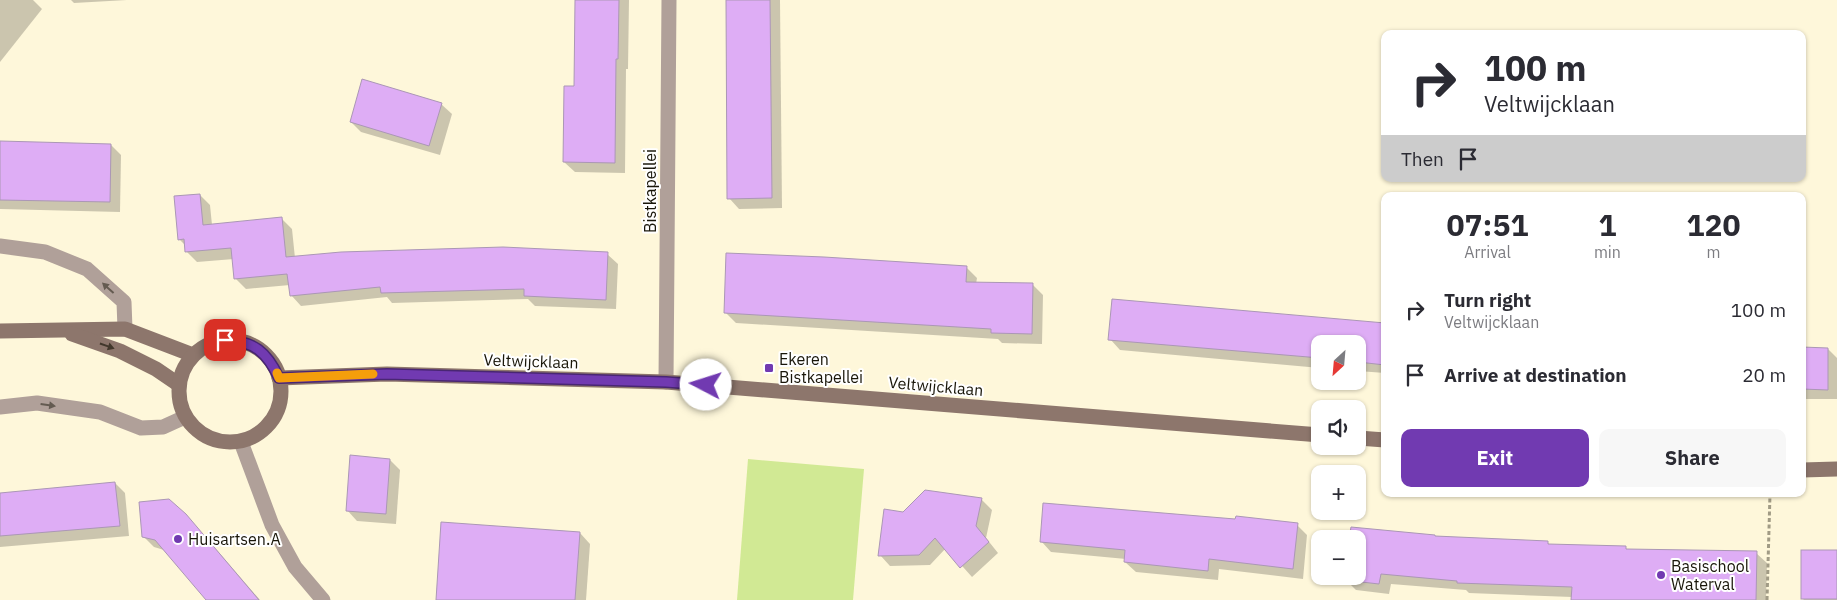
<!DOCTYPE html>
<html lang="en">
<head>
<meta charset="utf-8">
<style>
	body { margin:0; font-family:"IBM Plex Sans",sans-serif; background:#f7f7f7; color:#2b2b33; height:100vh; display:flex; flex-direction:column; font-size:19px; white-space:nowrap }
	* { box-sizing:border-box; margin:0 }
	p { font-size:16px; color:#7c7c81 }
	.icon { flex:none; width:28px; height:28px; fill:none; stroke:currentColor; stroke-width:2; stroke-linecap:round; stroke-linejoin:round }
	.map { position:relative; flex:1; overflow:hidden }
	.details { position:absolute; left:1381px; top:192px; width:425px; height:305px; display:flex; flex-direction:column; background:#fff; border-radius:10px; box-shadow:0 1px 4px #0004 }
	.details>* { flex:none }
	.top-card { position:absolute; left:1381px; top:30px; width:425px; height:152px; border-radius:10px; box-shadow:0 1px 4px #0004; background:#fff; color:#2b2b33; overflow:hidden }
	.needle { width:32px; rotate:206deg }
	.controls { position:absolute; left:1311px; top:335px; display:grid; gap:10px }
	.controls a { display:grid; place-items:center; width:55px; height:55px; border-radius:10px; background:#fff; box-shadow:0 1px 4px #0004; font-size:25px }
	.pin { position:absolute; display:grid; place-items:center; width:42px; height:42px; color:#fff; margin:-21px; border-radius:10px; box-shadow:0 2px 8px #0006 }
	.me { position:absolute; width:55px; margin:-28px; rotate:275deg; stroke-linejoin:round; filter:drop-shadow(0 0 4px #0008) }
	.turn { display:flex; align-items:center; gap:18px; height:105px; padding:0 20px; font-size:22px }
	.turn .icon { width:65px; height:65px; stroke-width:2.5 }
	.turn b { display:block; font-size:35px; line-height:42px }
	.then { display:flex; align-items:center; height:48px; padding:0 20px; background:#0003; gap:10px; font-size:19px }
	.eta { display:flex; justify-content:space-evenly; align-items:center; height:85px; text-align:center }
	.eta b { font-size:30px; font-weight:700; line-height:35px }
	.primary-button { display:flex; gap:10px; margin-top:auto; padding:10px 20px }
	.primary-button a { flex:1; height:58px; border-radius:10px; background:#713ab1; color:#fff; font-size:20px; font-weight:700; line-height:58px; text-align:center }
	.primary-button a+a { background:#f7f7f7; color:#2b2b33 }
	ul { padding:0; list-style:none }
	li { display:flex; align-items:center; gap:15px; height:65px; padding:0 20px }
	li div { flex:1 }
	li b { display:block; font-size:19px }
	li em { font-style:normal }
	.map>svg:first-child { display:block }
	.green { fill:#d1e994 }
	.shadow { fill:#0003 }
	.building { fill:#deadf5; stroke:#ab97b5 }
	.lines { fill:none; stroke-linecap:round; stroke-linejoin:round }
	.path { stroke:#a19b85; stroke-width:3; stroke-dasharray:4 2.5; stroke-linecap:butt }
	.street { stroke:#b0a099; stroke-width:15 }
	.secondary { stroke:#8d766c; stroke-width:15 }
	.oneway { fill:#645b51 }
	.oneway2 { fill:#42382c }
	.route-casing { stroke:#492673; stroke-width:12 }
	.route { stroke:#713ab1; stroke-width:9 }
	.slow { stroke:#f59e0b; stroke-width:9 }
	.poi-dot { fill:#713ab1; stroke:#fff; stroke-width:2 }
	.labels { text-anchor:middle; stroke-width:4; stroke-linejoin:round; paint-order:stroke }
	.street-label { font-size:16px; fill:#191609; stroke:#fff }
	.poi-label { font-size:16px; fill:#191609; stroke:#fff; text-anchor:start }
</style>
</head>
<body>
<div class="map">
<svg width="1837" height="600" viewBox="0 0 1837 600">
	<rect width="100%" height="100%" fill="#fef7da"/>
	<path class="green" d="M748 459 864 469 853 600H737Z"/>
	<g class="shadow">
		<path d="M0 0H33L42 9 0 62Z"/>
		<path d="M71 0H127L74 3Z"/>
		<path d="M576 0H629L628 69H626L625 173 575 172 564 162 575 88Z"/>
		<path d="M727 0H780L782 208 739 209 729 198Z"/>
		<path d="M441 104 452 114 440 155 361 132 351 122Z"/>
		<path d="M0 142 111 145 121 155 120 212 0 209Z"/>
		<path d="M200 195 210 205 212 225 281 218 292 229 295 258 607 254 618 264 616 309 535 306 528 299 392 303 387 297 301 306 291 295 290 285 246 289 235 278 234 259 197 262 186 251V246L179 239Z"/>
		<path d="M966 267 977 278 976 284H1032L1043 295 1042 344 1002 343 998 339 736 323 726 313Z"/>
		<path d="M1385 324V373L1358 371V344H1320V368L1120 350 1110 339Z"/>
		<path d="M1802 348 1828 349 1837 358V399H1802Z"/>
		<path d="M390 460 400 470 396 524 357 521 347 510Z"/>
		<path d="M115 483 125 493 129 536 0 547V494Z"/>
		<path d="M982 500 992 510 986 538 998 553 972 577 946 548 930 565 890 566 880 555 903 513Z"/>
		<path d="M1297 525 1307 535 1303 579 1219 569 1218 580 1136 572 1125 562 1126 559 1051 552 1041 541Z"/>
		<path d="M196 526 260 600H207L164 550 154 547 144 537Z"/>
		<path d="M580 533 590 544 586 600H437Z"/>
		<path d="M1434 536 1547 542 1550 545 1625 548 1628 550 1756 553 1767 563 1766 600H1572V597L1469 593 1466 590 1391 584 1389 594 1356 590 1346 580 1358 576V539Z"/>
		<path d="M1837 551V600H1804L1802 598Z"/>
	</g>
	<g class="building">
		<path d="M575 0H619L618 59H616L615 163 563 162 564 86H574Z"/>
		<path d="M726 0H770L772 198 727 199Z"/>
		<path d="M362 79 442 103 429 146 350 122Z"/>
		<path d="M0 141 111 144 110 202 0 200Z"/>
		<path d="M200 194 203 225 282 217 286 257 341 252 503 247 608 252 606 300 524 296V289L381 293 380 287 290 296 287 274 234 279 231 248 185 252 184 239 178 240 174 196Z"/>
		<path d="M726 253 824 257 967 266 966 282 1033 283 1032 334 991 333V329L724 313Z"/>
		<path d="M1112 299 1385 323V365L1358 362V344H1320V358L1108 340Z"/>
		<path d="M1802 347 1828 348V390L1802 389Z"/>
		<path d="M350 455 390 459 386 514 346 511Z"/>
		<path d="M115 482 120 526 0 536V493Z"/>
		<path d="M925 490 982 498 976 526 989 542 960 568 935 538 919 555 878 556 884 509 903 512Z"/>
		<path d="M169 499 186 514 259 600H206L155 540 142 537 139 502Z"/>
		<path d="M1043 503 1235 519 1236 516 1298 523 1293 569 1209 559 1208 571 1124 562 1125 550 1040 542Z"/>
		<path d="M441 522 580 532 575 600H436Z"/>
		<path d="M1351 527 1435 535V536L1548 541V544L1626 546V549L1757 551 1756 600H1571L1572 587 1457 583V581L1381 574 1379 584 1344 580 1345 576H1358V539H1349Z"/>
		<rect x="1801" y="550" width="36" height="49"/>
	</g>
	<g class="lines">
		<path class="path" d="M1767 600 1770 494"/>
		<g class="street">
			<path d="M0 246 45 252 87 269 124 302 125 329"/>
			<path d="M666 382 669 0"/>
			<path d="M0 407 37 403 100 412 141 428 163 427 185 417"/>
			<path d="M241 442 272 525 295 567 323 600"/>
		</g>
		<g class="secondary">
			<path d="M0 331 125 329 193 355"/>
			<path d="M72 334 120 351 156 369 178 384"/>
			<circle cx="230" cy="391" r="51"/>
			<path d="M279 378 387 374 666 382 1320 435"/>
			<path d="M1358 438 1385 440"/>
			<path d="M1802 470 1837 469"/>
		</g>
	</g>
	<defs><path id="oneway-solid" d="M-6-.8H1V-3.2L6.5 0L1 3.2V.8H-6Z" transform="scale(1.25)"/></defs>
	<g class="oneway">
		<use href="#oneway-solid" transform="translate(108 288) rotate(-138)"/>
		<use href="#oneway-solid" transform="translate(48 405) rotate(8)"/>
	</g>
	<use class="oneway2" href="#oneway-solid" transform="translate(107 346) rotate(19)"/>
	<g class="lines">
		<g class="route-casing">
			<path id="route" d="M225 340C254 341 267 352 279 378L387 374 666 382 706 385"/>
		</g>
		<use href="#route" class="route"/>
		<path class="slow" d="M277 373 279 378 373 374"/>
	</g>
	<g class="poi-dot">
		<rect x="764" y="363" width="10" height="10" rx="2.5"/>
		<circle cx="178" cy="539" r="5"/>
		<circle cx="1661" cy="575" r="5"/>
	</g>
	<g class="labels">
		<g class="street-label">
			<text transform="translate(650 191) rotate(-90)" y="6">Bistkapellei</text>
			<text transform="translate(531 361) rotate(2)" y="6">Veltwijcklaan</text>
			<text transform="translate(936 386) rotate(5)" y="6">Veltwijcklaan</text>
		</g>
		<g class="poi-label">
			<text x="779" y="365">Ekeren<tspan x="779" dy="18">Bistkapellei</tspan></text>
			<text x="188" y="545">Huisartsen.A</text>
			<text x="1671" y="572">Basischool<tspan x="1671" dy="18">Waterval</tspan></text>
		</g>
	</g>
</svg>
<div class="controls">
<a><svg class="needle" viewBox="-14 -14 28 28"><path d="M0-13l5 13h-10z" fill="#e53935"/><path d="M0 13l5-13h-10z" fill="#7c7c81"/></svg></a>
<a><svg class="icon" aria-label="sound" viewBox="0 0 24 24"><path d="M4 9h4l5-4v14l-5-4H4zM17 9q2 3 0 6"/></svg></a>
<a>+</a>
<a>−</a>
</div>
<div class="pin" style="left:225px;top:340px;background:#d93025"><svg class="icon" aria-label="arrive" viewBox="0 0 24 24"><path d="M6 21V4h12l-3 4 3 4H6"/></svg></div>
<svg class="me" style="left:706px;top:385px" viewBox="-20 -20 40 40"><circle r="19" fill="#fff"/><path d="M0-13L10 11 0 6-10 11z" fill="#713ab1"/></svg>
<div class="top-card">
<div class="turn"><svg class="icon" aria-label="right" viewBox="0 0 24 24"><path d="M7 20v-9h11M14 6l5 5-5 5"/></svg><div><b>100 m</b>Veltwijcklaan</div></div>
<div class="then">Then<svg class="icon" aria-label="arrive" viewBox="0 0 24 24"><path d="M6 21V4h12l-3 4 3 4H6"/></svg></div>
</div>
<section class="details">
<div class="eta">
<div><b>07:51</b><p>Arrival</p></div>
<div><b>1</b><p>min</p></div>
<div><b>120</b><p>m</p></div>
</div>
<ul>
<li><svg class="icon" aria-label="right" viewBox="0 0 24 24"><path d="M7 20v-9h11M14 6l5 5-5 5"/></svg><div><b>Turn right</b><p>Veltwijcklaan</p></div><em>100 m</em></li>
<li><svg class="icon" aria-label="arrive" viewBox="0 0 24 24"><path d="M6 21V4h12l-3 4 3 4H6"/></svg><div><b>Arrive at destination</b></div><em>20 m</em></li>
</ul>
<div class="primary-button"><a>Exit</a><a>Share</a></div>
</section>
</div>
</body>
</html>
